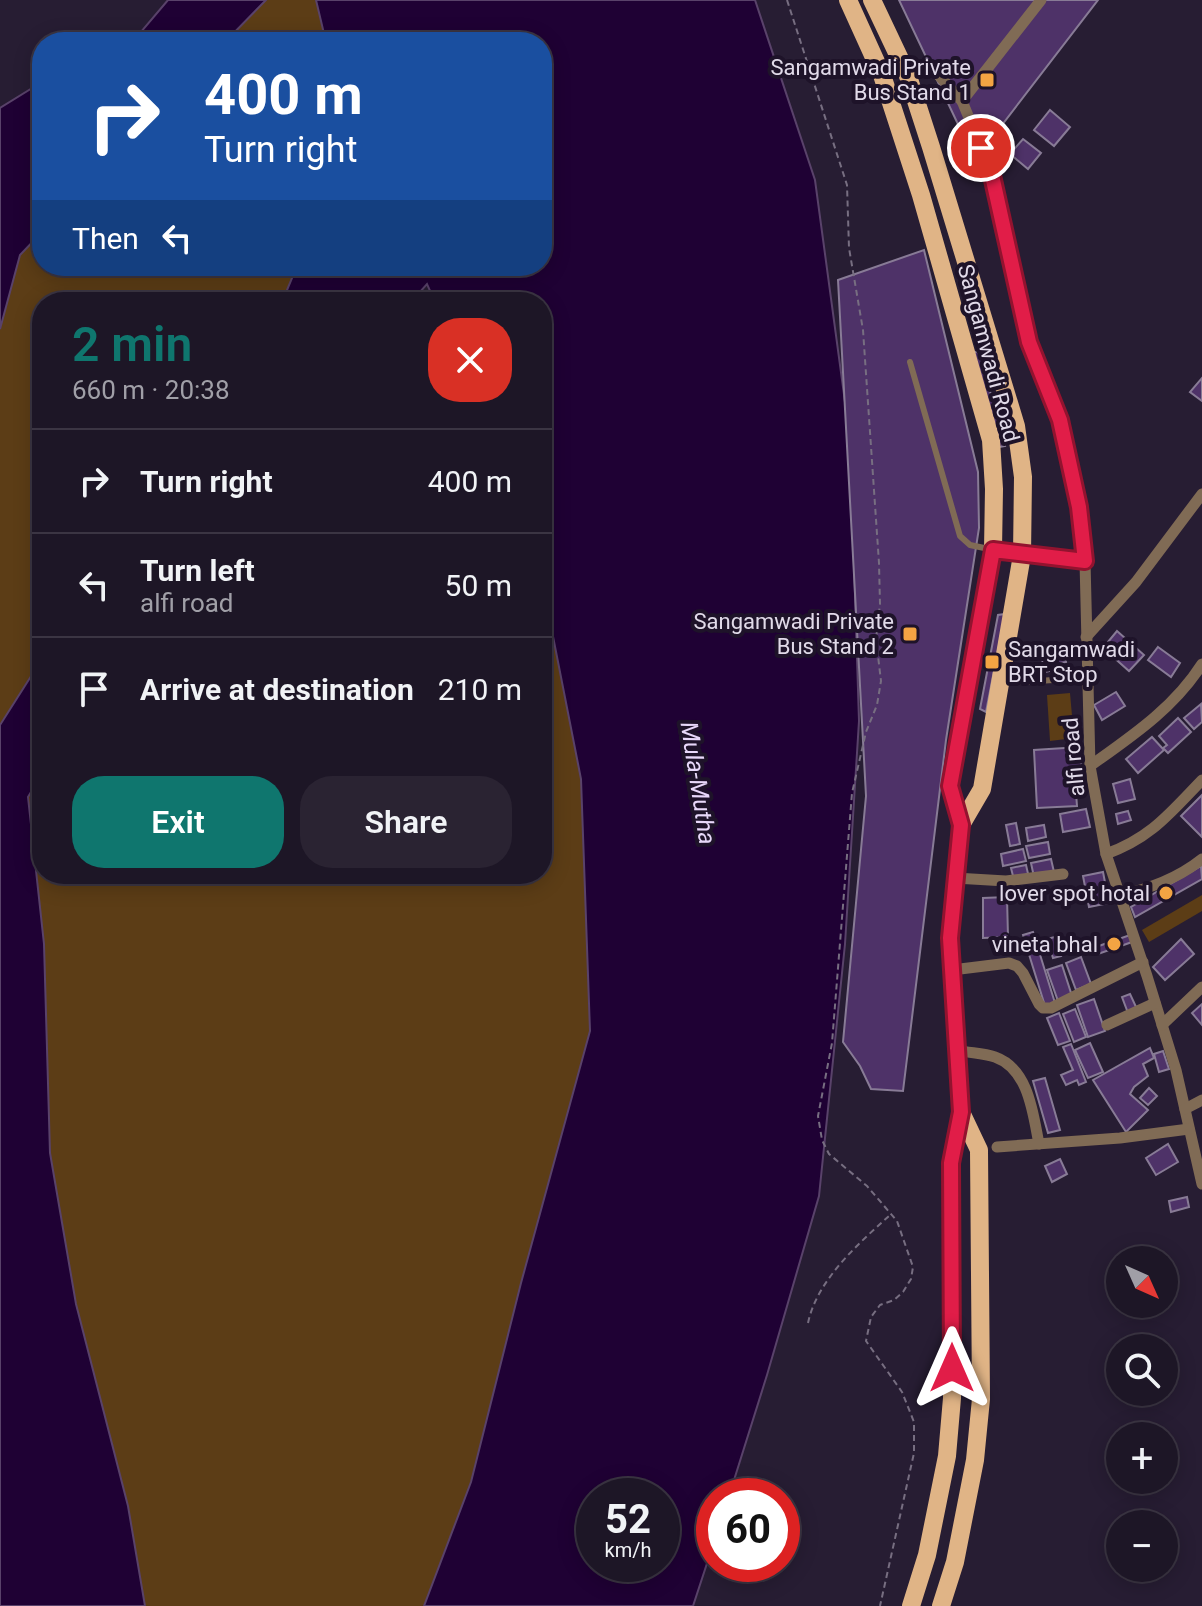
<!DOCTYPE html>
<html lang="en">
<head>
<meta charset="utf-8">
<style>
	body { margin:0; font-family:Roboto,sans-serif; background:#2a2332; color:#f1f3f6; height:100vh; display:flex; flex-direction:column; font-size:30px; white-space:nowrap }
	* { box-sizing:border-box; margin:0 }
	p { font-size:26px; color:#a09fa7 }
	.icon { flex:none; width:44px; height:44px; fill:none; stroke:currentColor; stroke-width:2; stroke-linecap:round; stroke-linejoin:round }
	.map { position:relative; flex:1; overflow:hidden }
	.details { position:absolute; left:32px; top:292px; width:520px; height:592px; display:flex; flex-direction:column; background:#1d1626; border-radius:32px; box-shadow:0 4px 20px #0003,0 0 0 2px #3b3543 }
	.details>* { flex:none }
	.guide { position:absolute; left:32px; top:32px; width:520px; height:244px; border-radius:32px; box-shadow:0 4px 20px #0003,0 0 0 2px #3b3543; background:#1a4fa0; color:#fff; overflow:hidden }
	.needle { width:52px; rotate:135deg }
	.buttons { position:absolute; left:1106px; top:1246px; display:grid; gap:16px }
	.buttons a { display:grid; place-items:center; width:72px; height:72px; border-radius:50%; background:#1d1626; box-shadow:0 4px 20px #0003,0 0 0 2px #3b3543; font-size:40px }
	.speed { position:absolute; left:576px; top:1478px; display:flex; gap:16px; font-size:40px; font-weight:700; text-align:center }
	.speed>* { display:grid; place-content:center; width:104px; height:104px; border-radius:50%; background:#1d1626; box-shadow:0 4px 20px #0003,0 0 0 2px #3b3543; line-height:1 }
	.speed small { font-size:20px; font-weight:400 }
	.speed .limit { border:12px solid #d22; background:#fff; color:#111 }
	.pin { position:absolute; display:grid; place-items:center; width:68px; height:68px; color:#fff; margin:-34px; border:4px solid #fff; border-radius:50%; box-shadow:0 2px 8px #0007 }
	.me { position:absolute; width:88px; margin:-44px; rotate:0deg; stroke-linejoin:round; filter:drop-shadow(0 0 6px #0008) }
	.turn { display:flex; align-items:center; gap:28px; height:168px; padding:0 40px; font-size:36px }
	.turn .icon { width:104px; height:104px; stroke-width:2.5 }
	.turn b { display:block; font-size:56px; line-height:68px }
	.then { display:flex; align-items:center; height:76px; padding:0 40px; background:#0003; gap:16px; font-size:30px }
	.round { display:grid; place-items:center; flex:none; width:84px; height:84px; border-radius:32px; background:#2a2332 }
	.summary { display:flex; align-items:center; justify-content:space-between; height:136px; padding:0 40px }
	h1 { font-size:48px; font-weight:600; line-height:60px; color:#0f766e }
	.primary-button { display:flex; gap:16px; margin-top:auto; padding:16px 40px }
	.primary-button a { flex:1; height:92px; border-radius:32px; background:#0f766e; color:#fff; font-size:32px; font-weight:600; line-height:92px; text-align:center }
	.primary-button a+a { background:#2a2332; color:#f1f3f6 }
	ul { padding:0; list-style:none }
	li { display:flex; align-items:center; gap:24px; height:104px; padding:0 40px; border-top:2px solid #3b3543 }
	li div { flex:1 }
	li b { display:block; font-size:30px }
	li em { font-style:normal }
	.map>svg:first-child { display:block }
	.green { fill:#5c3d16 }
	.water { fill:#1f0134; stroke:#59426a; stroke-width:2; fill-rule:evenodd }
	.building { fill:#4e3268; stroke:#887b96; stroke-width:2 }
	.lines { fill:none; stroke-linecap:round; stroke-linejoin:round }
	.path { stroke:#776e81; stroke-width:2; stroke-dasharray:6 4; stroke-linecap:butt }
	.service { stroke:#806b55; stroke-width:6 }
	.minor { stroke:#806b55; stroke-width:11 }
	.primary { stroke:#e0b486; stroke-width:18 }
	.route-casing { stroke:#92132f; stroke-width:20 }
	.route { stroke:#e11d48; stroke-width:14 }
	.poi-dot { fill:#f3a443; stroke:#1e1329; stroke-width:3 }
	.labels { text-anchor:middle; stroke-width:8; stroke-linejoin:round; paint-order:stroke }
	.poi-label { font-size:22px; fill:#e1dae9; stroke:#1e1329; text-anchor:end }
	.street-label { font-size:22px; fill:#e1dae9; stroke:#1e1329 }
	.water-label { font-size:24px; font-style:italic; fill:#e8d8fa; stroke:#1e1329 }
</style>
</head>
<body>
<div class="map">
<svg width="1202" height="1606" viewBox="0 0 1202 1606">
	<rect width="100%" height="100%" fill="#271d33"/>
	<g class="green">
		<path d="M266 0H316L326 42H225Z"/>
		<path d="M42 232V266H297L282 302H42V659L0 725V329L20 255Z"/>
		<path d="M542 596 549 616 581 779 590 1031 521 1283 471 1482 424 1606H145L128 1506 76 1304 50 1153 44 944 28 797 42 774V874H542Z"/>
		<path d="M1070 693 1074 738 1050 741 1047 695Z"/>
		<path d="M1202 895V911L1149 942 1142 930Z"/>
	</g>
	<g class="water">
		<path d="M168 0H266L225 42H115L141 32Z"/>
		<path d="M316 0H755L815 180 850 439 859 721 845 944 819 1196 767 1375 729 1496H714V1542L693 1606H424L471 1482 521 1283 590 1031 581 779 549 616 542 596V302H435L427 284 411 302H282L297 266H542V42H326ZM594 1496H662V1564H594Z"/>
		<path d="M42 82V232L20 255 0 329V108Z"/>
		<path d="M42 659V774L28 797 44 944 50 1153 76 1304 128 1506 145 1606H0V725Z"/>
	</g>
	<g class="building">
		<path d="M899 0H1098L975 160Z"/>
		<path d="M1050 110 1070 127 1054 146 1034 130Z"/>
		<path d="M1023 139 1041 153 1028 169 1010 154Z"/>
		<path d="M924 250 978 472 979 528 946 740 903 1091 871 1089 860 1066 843 1042 866 796 838 280Z"/>
		<path d="M979 351 1005 446 999 447 973 353Z"/>
		<path d="M1202 378V401L1190 392Z"/>
		<path d="M1005 614 986 712 980 709 998 615Z"/>
		<path d="M1117 631 1144 655 1129 671 1103 648Z"/>
		<path d="M1158 647 1180 663 1171 677 1148 660Z"/>
		<path d="M1064 650 1066 662 1060 663 1062 668 1045 672 1041 655Z"/>
		<path d="M1116 692 1125 706 1102 720 1094 705Z"/>
		<path d="M1201 704 1202 722 1194 729 1184 718Z"/>
		<path d="M1178 718 1191 732 1168 753 1163 748 1167 745 1159 736Z"/>
		<path d="M1152 737 1164 750 1138 773 1126 759Z"/>
		<path d="M1080 747 1083 793H1076L1077 806 1037 808 1034 750Z"/>
		<path d="M1130 779 1135 799 1118 803 1113 784Z"/>
		<path d="M1202 795V837L1181 816Z"/>
		<path d="M1086 809 1090 827 1063 832 1060 814Z"/>
		<path d="M1128 811 1131 820 1118 824 1116 814Z"/>
		<path d="M1016 823 1020 844 1010 846 1006 825Z"/>
		<path d="M1044 825 1046 837 1028 841 1026 828Z"/>
		<path d="M1048 842 1050 854 1029 858 1026 846Z"/>
		<path d="M1023 849 1026 861 1003 866 1001 854Z"/>
		<path d="M1051 859 1054 872 1034 877 1031 863Z"/>
		<path d="M1026 865 1029 878 1014 880 1011 868Z"/>
		<path d="M1201 866 1202 879 1135 917 1131 907Z"/>
		<path d="M1103 872 1109 903 1089 907 1083 876Z"/>
		<path d="M1007 897 1008 937 983 938V898Z"/>
		<path d="M1033 932 1055 1003 1045 1006 1023 935Z"/>
		<path d="M1130 935 1132 942 1098 954 1096 947Z"/>
		<path d="M1055 937 1061 956 1053 958 1047 939Z"/>
		<path d="M1181 939 1194 954 1165 980 1153 967Z"/>
		<path d="M1081 957 1091 984 1076 990 1066 963Z"/>
		<path d="M1062 965 1072 996 1058 1001 1047 970Z"/>
		<path d="M1130 994 1137 1009 1128 1013 1122 997Z"/>
		<path d="M1094 999 1105 1031 1088 1037 1077 1005Z"/>
		<path d="M1202 1004V1025L1192 1013Z"/>
		<path d="M1075 1009 1086 1037 1074 1042 1063 1014Z"/>
		<path d="M1059 1013 1070 1041 1058 1045 1047 1018Z"/>
		<path d="M1090 1043 1103 1072 1088 1078 1075 1050Z"/>
		<path d="M1071 1044 1086 1082 1079 1085 1077 1080 1066 1085 1061 1075 1073 1070 1063 1047Z"/>
		<path d="M1150 1048 1154 1058 1143 1064 1148 1076 1134 1087 1130 1094 1148 1110 1126 1132 1093 1080Z"/>
		<path d="M1163 1051 1169 1069 1159 1072 1154 1054Z"/>
		<path d="M1045 1078 1060 1130 1048 1133 1033 1081Z"/>
		<path d="M1149 1088 1157 1096 1148 1105 1140 1098Z"/>
		<path d="M1168 1144 1178 1162 1156 1175 1146 1158Z"/>
		<path d="M1060 1159 1067 1174 1052 1182 1045 1166Z"/>
		<path d="M1187 1197 1189 1207 1171 1212 1169 1201Z"/>
	</g>
	<g class="lines">
		<g class="path">
			<path d="M787 0 847 185 849 248 863 330 879 563 880 604 876 639 881 681 877 705 866 732 852 793 832 1043 818 1116 822 1140 829 1154 867 1186 897 1221 913 1267 911 1279 903 1292 894 1300 880 1305 871 1317 866 1341 902 1392 914 1422V1453L880 1606"/>
			<path d="M808 1323C817 1280 858 1244 890 1215"/>
		</g>
		<g class="service">
			<path d="M910 362 960 536 970 545 989 549"/>
			<path d="M1003 683 1087 678"/>
		</g>
		<g class="minor">
			<path d="M879 68 901 62 935 71 962 101 991 171 1029 342 1060 420 1079 507 1085 561 1090 766 1106 854 1147 976 1176 1070 1202 1184"/>
			<path d="M962 101 1041 0"/>
			<path d="M993 550 1022 555 1085 561"/>
			<path d="M1086 637 1136 582 1202 494"/>
			<path d="M1090 766C1132 736 1174 708 1202 664"/>
			<path d="M1106 854C1151 838 1170 813 1202 780"/>
			<path d="M955 878 1006 881 1063 874"/>
			<path d="M1119 896C1150 888 1177 879 1202 859"/>
			<path d="M952 970 1009 963 1017 966 1023 973 1039 1004 1043 1008H1051L1143 962"/>
			<path d="M1107 1025 1155 1003"/>
			<path d="M1162 1025 1202 987"/>
			<path d="M957 1050C969 1053 983 1053 995 1057 1029 1069 1033 1114 1039 1144"/>
			<path d="M1185 1109 1202 1100"/>
			<path d="M997 1147 1120 1138 1189 1129"/>
		</g>
		<g class="primary">
			<path d="M848 0 882 75 921 195 991 440 994 489 993 550 950 786 961 825 950 938 961 1112 951 1163 952 1398 947 1456 927 1555 911 1606"/>
			<path d="M872 0 908 76 931 147 1016 426 1023 477 1022 555 982 789 961 825"/>
			<path d="M941 1606 955 1562 975 1460 981 1399 979 1150 961 1112"/>
		</g>
	</g>
	<g class="lines">
		<g class="route-casing">
			<path id="route" d="M952 1368 951 1163 961 1112 950 938 961 825 950 786 993 550 1085 561 1079 507 1060 420 1029 342 991 171 981 148"/>
		</g>
		<use href="#route" class="route"/>
	</g>
	<g class="poi-dot">
		<rect x="979" y="72" width="16" height="16" rx="4"/>
		<rect x="902" y="626" width="16" height="16" rx="4"/>
		<rect x="984" y="654" width="16" height="16" rx="4"/>
		<circle cx="1166" cy="893" r="8"/>
		<circle cx="1114" cy="944" r="8"/>
	</g>
	<g class="labels">
		<g class="poi-label">
			<text x="971" y="75">Sangamwadi Private<tspan x="971" dy="25">Bus Stand 1</tspan></text>
			<text x="894" y="629">Sangamwadi Private<tspan x="894" dy="25">Bus Stand 2</tspan></text>
			<text x="1008" y="657" text-anchor="start">Sangamwadi<tspan x="1008" dy="25">BRT Stop</tspan></text>
			<text x="1150" y="901">lover spot hotal</text>
			<text x="1098" y="952">vineta bhal</text>
		</g>
		<g class="street-label">
			<text transform="translate(989 353) rotate(75)" y="8">Sangamwadi Road</text>
			<text transform="translate(1073 757) rotate(-95)" y="8">alfi road</text>
		</g>
		<g class="water-label">
			<text transform="translate(698 783) rotate(81)" y="8">Mula-Mutha</text>
		</g>
	</g>
</svg>
<div class="buttons">
<a><svg class="needle" viewBox="-14 -14 28 28"><path d="M0-13l5 13h-10z" fill="#e53935"/><path d="M0 13l5-13h-10z" fill="#a09fa7"/></svg></a>
<a><svg class="icon" aria-label="search" viewBox="0 0 24 24"><circle cx="10" cy="10" r="6"/><path d="M15 15l6 6"/></svg></a>
<a>+</a>
<a>−</a>
</div>
<div class="speed"><div>52<small>km/h</small></div><div class="limit">60</div></div>
<div class="pin" style="left:981px;top:148px;background:#d93025"><svg class="icon" aria-label="arrive" viewBox="0 0 24 24"><path d="M6 21V4h12l-3 4 3 4H6"/></svg></div>
<svg class="me" style="left:952px;top:1368px" viewBox="-20 -20 40 40"><path d="M0-17L14 15 0 8-14 15z" fill="#e11d48" stroke="#fff" stroke-width="4"/></svg>
<div class="guide">
<div class="turn"><svg class="icon" aria-label="right" viewBox="0 0 24 24"><path d="M7 20v-9h11M14 6l5 5-5 5"/></svg><div><b>400 m</b>Turn right</div></div>
<div class="then">Then<svg class="icon" aria-label="left" viewBox="0 0 24 24"><path d="M17 20v-9H6M10 6l-5 5 5 5"/></svg></div>
</div>
<section class="details">
<div class="summary"><div><h1>2 min</h1><p>660 m · 20:38</p></div><a class="round" style="background:#d93025;color:#fff"><svg class="icon" aria-label="close" viewBox="0 0 24 24"><path d="M6 6l12 12M18 6L6 18"/></svg></a></div>
<ul>
<li><svg class="icon" aria-label="right" viewBox="0 0 24 24"><path d="M7 20v-9h11M14 6l5 5-5 5"/></svg><div><b>Turn right</b></div><em>400 m</em></li>
<li><svg class="icon" aria-label="left" viewBox="0 0 24 24"><path d="M17 20v-9H6M10 6l-5 5 5 5"/></svg><div><b>Turn left</b><p>alfi road</p></div><em>50 m</em></li>
<li><svg class="icon" aria-label="arrive" viewBox="0 0 24 24"><path d="M6 21V4h12l-3 4 3 4H6"/></svg><div><b>Arrive at destination</b></div><em>210 m</em></li>
</ul>
<div class="primary-button"><a>Exit</a><a>Share</a></div>
</section>
</div>
</body>
</html>
